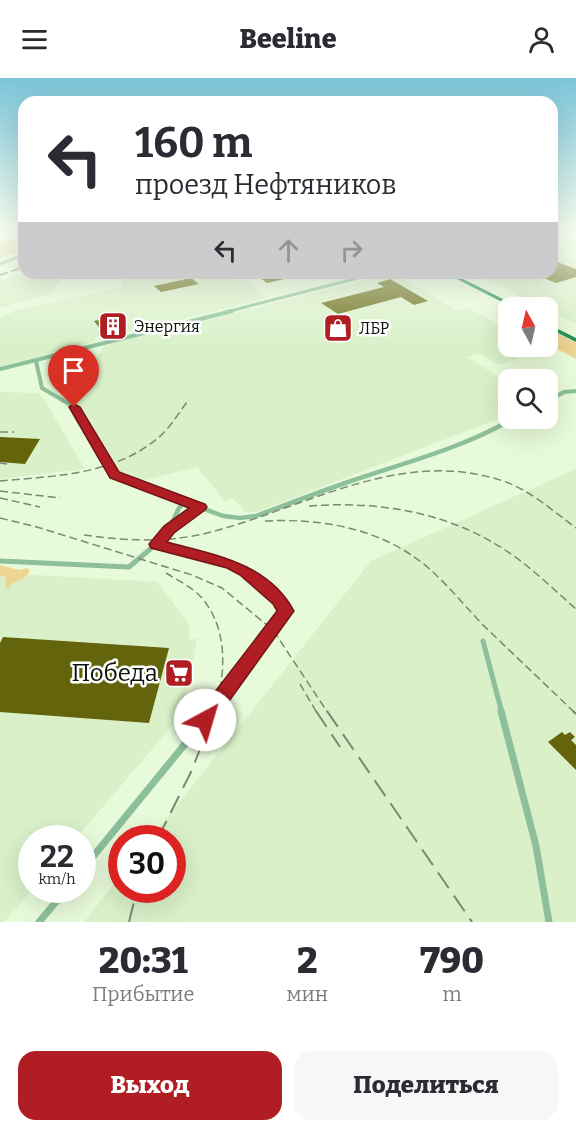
<!DOCTYPE html>
<html lang="ru">
<head>
<meta charset="utf-8">
<style>
	body { margin:0; font-family:Bitter,serif; background:#f7f7f7; color:#2b2b33; height:100vh; display:flex; flex-direction:column; font-size:22px; white-space:nowrap }
	* { box-sizing:border-box; margin:0 }
	p { font-size:20px; color:#7c7c81 }
	.icon { flex:none; width:33px; height:33px; fill:none; stroke:currentColor; stroke-width:2; stroke-linecap:round; stroke-linejoin:round }
	.map { position:relative; height:844px; overflow:hidden }
	.sheet { display:flex; flex-direction:column; background:#fff; flex:1 }
	.sheet>* { flex:none }
	.guide { position:absolute; left:18px; top:18px; width:540px; height:183px; border-radius:18px; box-shadow:0 6px 24px #0002; background:#fff; color:#2b2b33; overflow:hidden }
	.needle { width:39px; rotate:352deg }
	.fabs { position:absolute; left:498px; top:219px; display:grid; gap:12px }
	.fabs a { display:grid; place-items:center; width:60px; height:60px; border-radius:12px; background:#fff; box-shadow:0 6px 24px #0002; font-size:30px }
	.speed { position:absolute; left:18px; top:747px; display:flex; gap:12px; font-size:30px; font-weight:700; text-align:center }
	.speed>* { display:grid; place-content:center; width:78px; height:78px; border-radius:50%; background:#fff; box-shadow:0 6px 24px #0002; line-height:1 }
	.speed small { font-size:15px; font-weight:400 }
	.speed .limit { border:9px solid #d22; background:#fff; color:#111 }
	.pin { position:absolute; display:grid; place-items:center; width:51px; height:51px; color:#fff; margin:-62px -26px; border-radius:50% 50% 50% 0; rotate:-45deg; box-shadow:0 0 6px #0007 }
	.pin .icon { rotate:45deg }
	.me { position:absolute; width:66px; margin:-33px; rotate:39deg; stroke-linejoin:round; filter:drop-shadow(0 0 4px #0008) }
	.turn { display:flex; align-items:center; gap:21px; height:126px; padding:0 18px; font-size:27px }
	.turn .icon { width:78px; height:78px; stroke-width:2.5 }
	.turn b { display:block; font-size:42px; line-height:51px }
	.lanes { display:flex; align-items:center; height:57px; padding:0 18px; background:#0003; justify-content:center; gap:30px; direction:ltr }
	.lanes .off { opacity:.35 }
	.eta { display:flex; justify-content:space-evenly; align-items:center; height:102px; text-align:center }
	.eta b { font-size:36px; font-weight:800; line-height:42px }
	.action { display:flex; gap:12px; margin-top:auto; padding:12px 18px }
	.action a { flex:1; height:69px; border-radius:18px; background:#b01e24; color:#fff; font-size:24px; font-weight:800; line-height:69px; text-align:center }
	.action a+a { background:#f7f7f7; color:#2b2b33 }
	header { display:flex; justify-content:space-between; align-items:center; height:78px; padding:0 18px; background:#fff; font-size:27px; font-weight:800 }
	.map>svg:first-child { display:block }
	.built { fill:#d9f0c9 }
	.green { fill:#efd592 }
	.building { fill:#63640b }
	.lines { fill:none; stroke-linecap:round; stroke-linejoin:round }
	.minor-far4 { stroke:#8dbf9b; stroke-width:3 }
	.minor-far3 { stroke:#8dbf9b; stroke-width:4 }
	.minor-far2 { stroke:#8dbf9b; stroke-width:4.5 }
	.minor-far1 { stroke:#8dbf9b; stroke-width:5 }
	.minor { stroke:#8dbf9b; stroke-width:7 }
	.trunk { fill:#108648; fill-rule:evenodd }
	.rail-far1 { stroke:#7b8872; stroke-width:1.5; stroke-dasharray:8 4; stroke-linecap:butt }
	.rail { stroke:#7b8872; stroke-width:2; stroke-dasharray:19 9; stroke-linecap:butt }
	.route { fill:#b01e24; stroke:#721417; stroke-width:1.5 }
	.labels { text-anchor:middle; stroke-width:5; stroke-linejoin:round; paint-order:stroke }
	.far-poi-label { font-size:16px; fill:#0d1308; stroke:#fff; text-anchor:start }
	.near-poi-label { font-size:24px; fill:#0d1308; stroke:#fff; text-anchor:end }
</style>
</head>
<body>
<header><svg class="icon" aria-label="menu" viewBox="0 0 24 24"><path d="M4 6h16M4 12h16M4 18h16"/></svg>Beeline<svg class="icon" aria-label="person" viewBox="0 0 24 24"><circle cx="12" cy="8" r="4"/><path d="M4 21q1-7 8-7t8 7"/></svg></header>
<div class="map">
<svg width="576" height="844" viewBox="0 0 576 844">
	<rect width="100%" height="100%" fill="#e7fad9"/>
	<g class="built">
		<path d="M552 170 576 182V246L548 232V230L543 229 472 195H552Z"/>
		<path d="M25 195H74L62 200 48 216 0 230V203Z"/>
		<path d="M120 195H223L235 204 244 202 268 220 110 258 96 259 95 264 62 270 59 276 0 288V240L18 232 123 209 121 206 124 200Z"/>
		<path d="M394 195 458 233 468 230 508 252V268L533 269 513 277 518 281 499 287 478 275 467 279 508 305V337L257 434H245L233 420 225 423 197 389 137 404 119 396 63 311 83 300 105 267Z"/>
		<path d="M0 314 40 315 85 391 0 401Z"/>
		<path d="M576 391V844H84L121 797 122 812H172V760H151L371 483Z"/>
		<path d="M0 495 157 504 190 548 188 561H197L180 643H176L76 760H32V812L4 844H0Z"/>
	</g>
	<g class="green">
		<path d="M17 152H24V173L0 179V164L19 158Z"/>
		<path d="M548 250 576 265V281L548 266Z"/>
		<path d="M0 487 19 492 27 490 30 492C26 503 14 501 8 511L5 508 6 499 0 498Z"/>
	</g>
	<g class="building">
		<path d="M552 182 576 191V199L556 205 532 195H552Z"/>
		<path d="M253 195H301L302 197 267 205Z"/>
		<path d="M191 200 199 206 161 214 154 208Z"/>
		<path d="M390 201 428 223 414 227 401 219 338 236 321 225 384 209 377 205Z"/>
		<path d="M117 238 126 247 102 253 94 243Z"/>
		<path d="M0 359 40 361 25 386 0 384Z"/>
		<path d="M3 559 169 570 149 645 0 634V565Z"/>
		<path d="M562 654 565 657 570 654 575 659 571 662 576 667V692L548 664Z"/>
	</g>
	<g class="lines">
		<g class="minor-far4">
			<path d="M0 186 24 177"/>
			<path d="M226 234 377 195"/>
		</g>
		<g class="minor-far3">
			<path d="M36 283 42 310 74 329 79 338"/>
			<path d="M0 291 232 233"/>
			<path d="M548 323 564 314 576 313"/>
		</g>
		<g class="minor-far2">
			<path d="M78 336 114 397 223 438 240 440 256 438C288 426 319 414 351 403 407 384 463 370 514 340"/>
			<path d="M186 423 179 430 169 451 200 429"/>
			<path d="M157 466 167 469"/>
			<path d="M154 469 169 451"/>
		</g>
		<g class="minor-far1">
			<path d="M162 467C208 480 260 488 286 533L211 635"/>
			<path d="M0 483 129 489 155 467"/>
			<path d="M483 563 502 635"/>
		</g>
		<g class="minor">
			<path d="M501 633 536 768 549 844"/>
			<path d="M82 792 212 633"/>
			<path d="M39 844 66 812"/>
		</g>
		<g class="trunk">
			<path d="M445 195H451L521 230H514Z"/>
			<path d="M548 246 576 260V264L548 250Z"/>
		</g>
		<g class="rail-far1">
			<path d="M0 197 24 189"/>
			<path d="M0 354H14"/>
			<path d="M0 385 7 386"/>
			<path d="M0 403C54 398 114 397 158 360 170 350 178 336 187 324"/>
			<path d="M0 413 60 420"/>
			<path d="M0 420 40 429"/>
			<path d="M309 428C376 423 444 433 502 470 529 487 552 510 576 531"/>
			<path d="M0 440 37 449 192 497 222 510 273 552 328 635"/>
			<path d="M265 443C327 440 389 452 435 496 451 511 466 529 482 546 513 576 544 605 575 635"/>
			<path d="M84 457C126 463 170 465 211 454 307 429 402 369 503 403 530 412 553 433 576 450"/>
			<path d="M166 495C177 502 192 509 201 519 229 551 226 596 214 635"/>
			<path d="M300 606 317 635"/>
		</g>
		<g class="rail">
			<path d="M316 633 340 669"/>
			<path d="M327 633 472 844"/>
			<path d="M573 633 576 636"/>
			<path d="M158 760 191 694 215 633"/>
			<path d="M129 844 137 812"/>
		</g>
	</g>
	<linearGradient id="sky" x2="0" y2="1"><stop stop-color="#7bc4d9"/><stop offset="0.56" stop-color="#f4fdee"/><stop offset="1" stop-color="#f4fdee" stop-opacity="0"/></linearGradient>
	<rect width="576" height="270" fill="url(#sky)"/>
	<path class="route" d="M74 326 80 329 119 394 205 426 207 429 205 432 174 455 167 464C215 477 268 485 294 533L211 648 205 650 198 648 195 642 198 636 277 533 273 526 240 497 227 490 151 470 149 466 164 448 189 430 110 400 69 329Z"/>
	<defs>
		<g id="building-square" transform="scale(1.5)"><rect x="-9" y="-9" width="18" height="18" rx="4" fill="#b01e24" stroke="#fff"/><path d="M-4-6H4V6H1V3H-1V6H-4ZM-2.5-4.3h1.7v1.8h-1.7ZM.8-4.3h1.7v1.8H.8ZM-2.5-1h1.7V.8h-1.7ZM.8-1h1.7V.8H.8Z" fill="#fff"/></g>
		<g id="shop-square" transform="scale(1.5)"><rect x="-9" y="-9" width="18" height="18" rx="4" fill="#b01e24" stroke="#fff"/><path d="M-5-2.5h2.3a2.7 3.5 0 0 1 5.4 0H5L5.5 6h-11ZM-1.5-2.5h3a1.5 2.3 0 0 0-3 0Z" fill="#fff"/></g>
		<g id="supermarket-square" transform="scale(1.5)"><rect x="-9" y="-9" width="18" height="18" rx="4" fill="#b01e24" stroke="#fff"/><path d="M-6-5.5h2.5l.6 2H6L4.5 2H-2.5L-4.4-4H-6ZM-1.5 3.2a1.3 1.3 0 1 0 .1 0ZM3 3.2a1.3 1.3 0 1 0 .1 0Z" fill="#fff"/></g>
	</defs>
	<g fill-rule="evenodd">
		<use href="#building-square" x="113" y="248"/>
		<use href="#shop-square" x="338" y="250"/>
		<use href="#supermarket-square" x="179" y="595"/>
	</g>
	<g class="labels">
		<g class="far-poi-label">
			<text x="134" y="254">Энергия</text>
			<text x="359" y="256">ЛБР</text>
		</g>
		<g class="near-poi-label">
			<text x="158" y="603">Победа</text>
		</g>
	</g>
</svg>
<div class="fabs">
<a><svg class="needle" viewBox="-14 -14 28 28"><path d="M0-13l5 13h-10z" fill="#e53935"/><path d="M0 13l5-13h-10z" fill="#7c7c81"/></svg></a>
<a><svg class="icon" aria-label="search" viewBox="0 0 24 24"><circle cx="10" cy="10" r="6"/><path d="M15 15l6 6"/></svg></a>
</div>
<div class="speed"><div>22<small>km/h</small></div><div class="limit">30</div></div>
<div class="pin" style="left:74px;top:329px;background:#d93025"><svg class="icon" aria-label="arrive" viewBox="0 0 24 24"><path d="M6 21V4h12l-3 4 3 4H6"/></svg></div>
<svg class="me" style="left:205px;top:642px" viewBox="-20 -20 40 40"><circle r="19" fill="#fff"/><path d="M0-13L10 11 0 6-10 11z" fill="#b01e24"/></svg>
<div class="guide">
<div class="turn"><svg class="icon" aria-label="left" viewBox="0 0 24 24"><path d="M17 20v-9H6M10 6l-5 5 5 5"/></svg><div><b>160 m</b>проезд Нефтяников</div></div>
<div class="lanes"><svg class="icon" aria-label="left" viewBox="0 0 24 24"><path d="M17 20v-9H6M10 6l-5 5 5 5"/></svg><svg class="icon off" aria-label="ahead" viewBox="0 0 24 24"><path d="M12 20V5M6 11l6-6 6 6"/></svg><svg class="icon off" aria-label="right" viewBox="0 0 24 24"><path d="M7 20v-9h11M14 6l5 5-5 5"/></svg></div>
</div>
</div>
<section class="sheet">
<div class="eta">
<div><b>20:31</b><p>Прибытие</p></div>
<div><b>2</b><p>мин</p></div>
<div><b>790</b><p>m</p></div>
</div>
<div class="action"><a>Выход</a><a>Поделиться</a></div>
</section>
</body>
</html>
